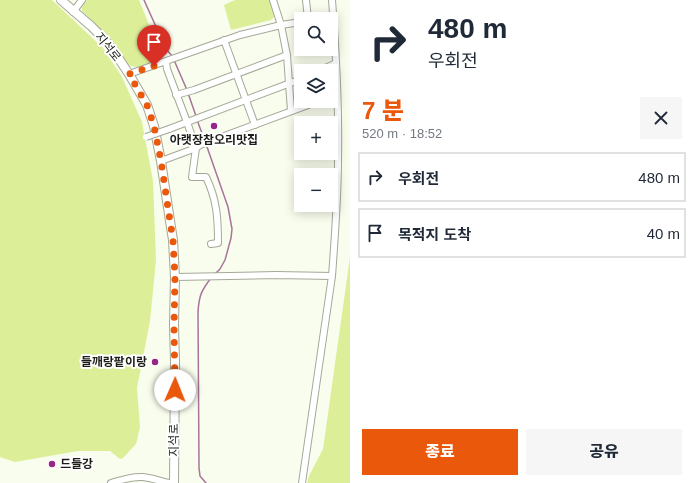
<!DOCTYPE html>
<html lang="ko">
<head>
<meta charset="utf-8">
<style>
	body { margin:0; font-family:Arial,"Noto Sans KR",sans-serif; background:#f6f6f7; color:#1f2937; height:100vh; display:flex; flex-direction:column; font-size:15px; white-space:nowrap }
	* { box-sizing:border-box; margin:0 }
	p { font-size:13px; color:#747a83 }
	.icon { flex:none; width:22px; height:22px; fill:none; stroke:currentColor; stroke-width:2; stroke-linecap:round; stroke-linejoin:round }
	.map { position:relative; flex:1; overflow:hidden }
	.sheet { display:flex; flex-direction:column; background:#fff; width:344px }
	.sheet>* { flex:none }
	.banner { background:#fff; color:#1f2937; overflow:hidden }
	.controls { position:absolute; left:294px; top:12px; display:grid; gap:8px }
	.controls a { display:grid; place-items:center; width:44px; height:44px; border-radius:0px; background:#fff; box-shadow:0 2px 10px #0003; font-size:20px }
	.pin { position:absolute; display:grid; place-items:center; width:34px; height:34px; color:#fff; margin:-41px -17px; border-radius:50% 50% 50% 0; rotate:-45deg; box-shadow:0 0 4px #0007 }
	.pin .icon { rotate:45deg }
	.me { position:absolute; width:44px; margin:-22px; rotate:1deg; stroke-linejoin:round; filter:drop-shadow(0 0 3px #0008) }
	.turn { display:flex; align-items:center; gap:14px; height:84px; padding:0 12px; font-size:18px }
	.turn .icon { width:52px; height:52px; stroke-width:2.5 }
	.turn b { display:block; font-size:28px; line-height:34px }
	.round { display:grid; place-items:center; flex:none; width:42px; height:42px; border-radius:0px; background:#f6f6f7 }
	.summary { display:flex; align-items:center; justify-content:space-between; height:68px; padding:0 12px }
	h1 { font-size:24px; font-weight:800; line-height:30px; color:#ea580c }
	.cta { display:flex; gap:8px; margin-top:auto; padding:8px 12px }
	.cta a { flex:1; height:46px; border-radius:0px; background:#ea580c; color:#fff; font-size:16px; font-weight:800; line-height:46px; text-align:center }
	.cta a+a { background:#f6f6f7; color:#1f2937 }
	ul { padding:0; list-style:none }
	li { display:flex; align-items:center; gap:12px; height:50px; margin:0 8px 6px; padding:0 4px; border:2px solid #e0e1e3; border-radius:0px }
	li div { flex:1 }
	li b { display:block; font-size:15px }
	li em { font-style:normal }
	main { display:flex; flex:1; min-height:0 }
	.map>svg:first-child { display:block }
	.green { fill:#dcef98 }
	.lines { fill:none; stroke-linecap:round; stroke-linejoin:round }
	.stream { stroke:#a8739c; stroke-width:1.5 }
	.minor-casing { stroke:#a4a899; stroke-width:8 }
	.major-casing { stroke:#a4a899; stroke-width:10 }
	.minor { stroke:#fff; stroke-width:6 }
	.major { stroke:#fff; stroke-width:8 }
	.minor-bridge-casing { stroke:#a4a899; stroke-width:8; stroke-linecap:butt }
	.minor-bridge { stroke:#fff; stroke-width:6 }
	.route { stroke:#ea580c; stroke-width:7; stroke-dasharray:0 12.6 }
	.poi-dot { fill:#962787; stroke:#fff; stroke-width:1.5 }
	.labels { text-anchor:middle; stroke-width:4; stroke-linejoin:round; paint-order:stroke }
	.street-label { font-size:12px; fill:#1c1e18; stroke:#fff }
	.poi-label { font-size:12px; font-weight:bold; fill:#1c1e18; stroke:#fff }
</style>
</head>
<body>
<main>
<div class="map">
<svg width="350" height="483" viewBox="0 0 350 483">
	<rect width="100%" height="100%" fill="#f9fded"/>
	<g class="green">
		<path d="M0 0H52L103 48 122 77 142 122 153 181 156 260 150 321 137 388 140 427 136 444 123 458 120 459 110 451H78L15 462 0 457Z"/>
		<path d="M87 0H139L162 57 140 68 127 65 122 59 113 42 82 11V7Z"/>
		<path d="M235 0H269L275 14 274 17 271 20 231 30 224 5Z"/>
		<path d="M350 257V483H307L309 476 323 449Z"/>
	</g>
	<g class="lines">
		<g class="stream">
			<path d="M144 0 166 49 173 57"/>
			<path d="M174 60 187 90"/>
			<path d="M188 93 196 116"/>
			<path d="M197 120 205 141"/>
			<path d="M206 144 228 207 232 229 231 238 225 260 220 269 215 274"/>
			<path d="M206 483 200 476 199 468 198 312C199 296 201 291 211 278"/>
		</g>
		<g class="minor-casing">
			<g id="minor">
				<path d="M273 0 281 25 287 55 291 111"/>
				<path d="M306 0 308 19"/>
				<path d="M73 12 82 0"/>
				<path d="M224 40 255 125"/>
				<path d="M166 62 167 69 187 122 196 148 192 177H206C217 200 218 218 218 243L211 244"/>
				<path d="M319 71 336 63"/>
				<path d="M129 74 240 35 281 25 301 22"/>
				<path d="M176 95 194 90 287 55"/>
				<path d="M169 129 301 79"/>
				<path d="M161 161 196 148 200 145 319 101"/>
				<path d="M175 277 276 275 332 276"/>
				<path d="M111 483C121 480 132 476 143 477 152 478 160 481 169 483"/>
				<path d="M302 483 332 276C335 236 338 197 338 158 339 105 336 52 332 0"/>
			</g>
		</g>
		<g class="major-casing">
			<path id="major" d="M61 0 91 26 105 40 113 50 129 74 147 105 154 126 161 161 170 221 173 240 175 277 174 325 175 362 174 483"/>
		</g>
		<use href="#minor" class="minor"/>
		<use href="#major" class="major"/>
		<g class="minor-bridge-casing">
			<path id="minor-bridge" d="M146 137 169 129"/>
		</g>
		<use href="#minor-bridge" class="minor-bridge"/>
	</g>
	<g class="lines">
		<path class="route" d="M154 66 129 74 147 105 154 126 161 161 170 221 173 240 175 277 174 326 175 390"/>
	</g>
	<g class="poi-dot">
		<circle cx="214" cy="126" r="4"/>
		<circle cx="155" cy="362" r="4"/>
		<circle cx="52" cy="464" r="4"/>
	</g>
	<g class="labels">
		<g class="street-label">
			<text transform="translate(108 47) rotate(51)" y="4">지석로</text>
			<text transform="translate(174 440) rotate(-90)" y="4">지석로</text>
		</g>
		<g class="poi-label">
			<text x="214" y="144">아랫장참오리맛집</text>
			<text x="147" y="366" text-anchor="end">들깨랑팥이랑</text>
			<text x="60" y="468" text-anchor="start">드들강</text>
		</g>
	</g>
</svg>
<div class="controls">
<a><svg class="icon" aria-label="search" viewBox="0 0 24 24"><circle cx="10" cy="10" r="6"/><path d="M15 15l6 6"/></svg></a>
<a><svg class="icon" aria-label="layers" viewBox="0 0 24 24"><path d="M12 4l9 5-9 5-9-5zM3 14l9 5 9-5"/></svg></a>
<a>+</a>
<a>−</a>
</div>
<div class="pin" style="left:154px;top:66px;background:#d93025"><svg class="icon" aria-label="arrive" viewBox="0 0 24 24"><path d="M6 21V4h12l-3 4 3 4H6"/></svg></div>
<svg class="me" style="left:175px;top:390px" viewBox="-20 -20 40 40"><circle r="19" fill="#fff"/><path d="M0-13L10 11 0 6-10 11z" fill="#ea580c"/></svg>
</div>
<section class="sheet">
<div class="banner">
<div class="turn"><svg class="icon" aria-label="right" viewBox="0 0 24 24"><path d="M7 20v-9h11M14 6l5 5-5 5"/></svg><div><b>480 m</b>우회전</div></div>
</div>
<div class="summary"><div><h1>7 분</h1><p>520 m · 18:52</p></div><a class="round"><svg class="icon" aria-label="close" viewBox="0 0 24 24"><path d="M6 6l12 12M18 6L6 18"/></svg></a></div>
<ul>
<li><svg class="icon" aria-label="right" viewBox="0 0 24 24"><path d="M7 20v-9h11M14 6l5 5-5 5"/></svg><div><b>우회전</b></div><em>480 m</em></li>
<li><svg class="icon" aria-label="arrive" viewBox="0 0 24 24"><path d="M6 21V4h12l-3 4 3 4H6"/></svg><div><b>목적지 도착</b></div><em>40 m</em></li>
</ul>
<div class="cta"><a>종료</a><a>공유</a></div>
</section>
</main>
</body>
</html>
